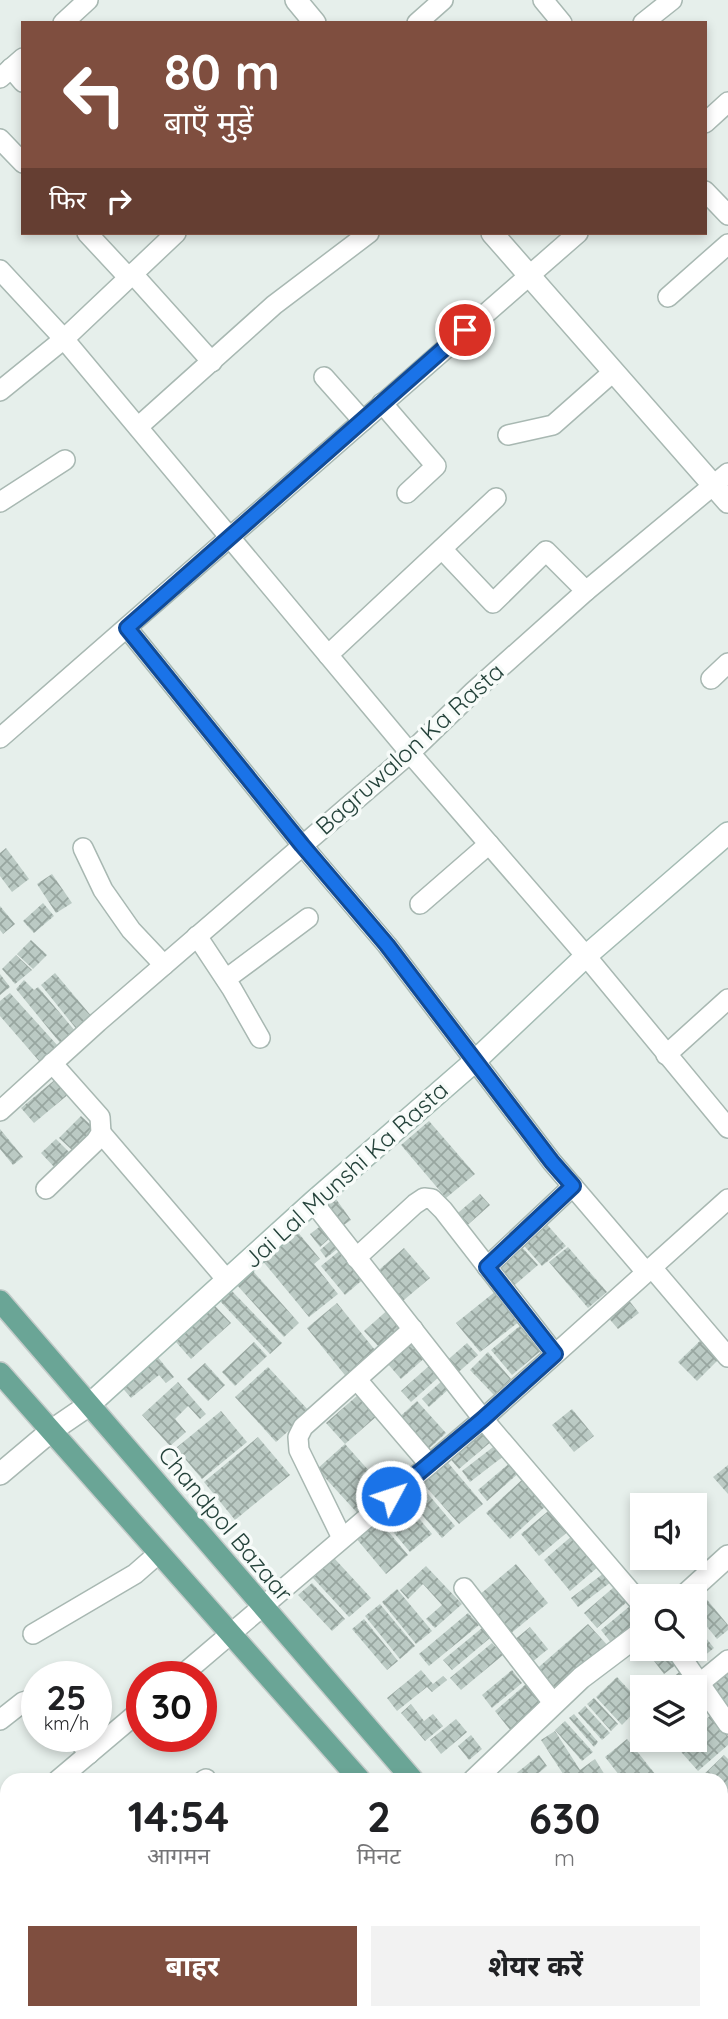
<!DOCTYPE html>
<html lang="hi">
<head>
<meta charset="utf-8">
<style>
	body { margin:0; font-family:Quicksand,"Noto Sans Devanagari",sans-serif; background:#f2f2f2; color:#202124; height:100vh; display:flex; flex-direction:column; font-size:26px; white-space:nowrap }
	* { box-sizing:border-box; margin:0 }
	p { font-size:23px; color:#757577 }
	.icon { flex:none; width:38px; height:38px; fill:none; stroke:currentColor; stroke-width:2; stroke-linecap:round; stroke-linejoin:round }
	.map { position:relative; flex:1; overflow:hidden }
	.details { position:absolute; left:0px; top:1773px; width:728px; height:247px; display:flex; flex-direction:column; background:#fff; border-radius:21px 21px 0 0; box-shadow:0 4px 10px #0003 }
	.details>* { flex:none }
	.banner { position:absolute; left:21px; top:21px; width:686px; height:214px; border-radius:0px; box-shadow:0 4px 10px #0003; background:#7f4e3f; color:#fff; overflow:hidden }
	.buttons { position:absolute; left:630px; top:1493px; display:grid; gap:14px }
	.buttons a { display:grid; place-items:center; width:77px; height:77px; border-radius:0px; background:#fff; box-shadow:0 4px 10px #0003; font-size:35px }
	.speed { position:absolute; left:21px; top:1661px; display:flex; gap:14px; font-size:35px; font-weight:700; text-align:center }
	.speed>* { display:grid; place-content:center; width:91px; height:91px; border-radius:50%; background:#fff; box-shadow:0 4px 10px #0003; line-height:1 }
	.speed small { font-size:18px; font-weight:400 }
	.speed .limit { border:10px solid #d22; background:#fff; color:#111 }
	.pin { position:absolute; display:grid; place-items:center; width:60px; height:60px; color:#fff; margin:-30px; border:4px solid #fff; border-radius:50%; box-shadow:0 2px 7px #0007 }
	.me { position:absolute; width:77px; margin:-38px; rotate:50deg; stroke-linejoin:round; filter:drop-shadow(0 0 5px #0008) }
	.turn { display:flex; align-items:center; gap:24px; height:147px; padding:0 28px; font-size:32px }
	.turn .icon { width:91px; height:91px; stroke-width:2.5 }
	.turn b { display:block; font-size:49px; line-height:60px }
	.then { display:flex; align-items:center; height:66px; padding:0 28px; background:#0003; gap:14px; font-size:26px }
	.eta { display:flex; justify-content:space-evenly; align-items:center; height:119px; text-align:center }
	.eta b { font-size:42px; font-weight:700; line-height:49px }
	.button { display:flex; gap:14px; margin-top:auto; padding:14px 28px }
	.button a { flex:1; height:80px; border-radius:0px; background:#7f4e3f; color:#fff; font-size:28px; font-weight:700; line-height:80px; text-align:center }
	.button a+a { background:#f2f2f2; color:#202124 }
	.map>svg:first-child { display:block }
	.building { fill:url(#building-cross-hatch) }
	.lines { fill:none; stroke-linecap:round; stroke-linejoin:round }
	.minor-casing { stroke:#a8b8b2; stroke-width:22 }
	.tertiary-casing { stroke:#a8b8b2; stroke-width:24 }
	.secondary-casing { stroke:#a4bbb3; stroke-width:24 }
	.primary-casing { stroke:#c2cac8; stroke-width:24 }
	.minor { stroke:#fff; stroke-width:19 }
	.tertiary { stroke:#fff; stroke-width:21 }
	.secondary { stroke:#fff; stroke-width:21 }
	.primary { stroke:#6aa596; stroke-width:21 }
	.route-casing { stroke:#114b97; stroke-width:18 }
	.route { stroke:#1a73e8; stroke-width:12 }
	.labels { text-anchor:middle; stroke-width:7; stroke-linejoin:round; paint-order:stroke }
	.street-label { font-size:24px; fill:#24423a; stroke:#f7fbf9 }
</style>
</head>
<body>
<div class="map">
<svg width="728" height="2019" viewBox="0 0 728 2019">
	<defs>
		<pattern id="building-cross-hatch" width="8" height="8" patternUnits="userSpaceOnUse" patternTransform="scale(1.75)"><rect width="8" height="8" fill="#bbcac4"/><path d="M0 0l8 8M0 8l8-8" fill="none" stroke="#98a6a0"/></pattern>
	</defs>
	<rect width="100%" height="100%" fill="#e6efeb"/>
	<g class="building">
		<path d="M6 848 29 879 12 892 0 876V853Z"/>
		<path d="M52 874 72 903 56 913 37 884Z"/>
		<path d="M43 903 54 916 34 933 23 921Z"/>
		<path d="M0 906 15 924 3 934 0 930Z"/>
		<path d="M31 940 47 955 33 969 17 954Z"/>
		<path d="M16 955 32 970 15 984 2 969Z"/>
		<path d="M55 973 93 1018 78 1031 41 985Z"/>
		<path d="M0 974 10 987 0 995Z"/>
		<path d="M24 980 34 990 38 987 76 1032 61 1044 16 989Z"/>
		<path d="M10 993 58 1046 40 1062 0 1016V1001Z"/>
		<path d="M57 1078 70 1093 34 1123 21 1108Z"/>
		<path d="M81 1116 94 1128 72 1150 59 1138Z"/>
		<path d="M429 1121 475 1174 446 1198 401 1145Z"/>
		<path d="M0 1129 23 1157 13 1165 0 1149Z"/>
		<path d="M56 1139 71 1154 56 1169 41 1153Z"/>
		<path d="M480 1194 490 1205 462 1230 452 1218Z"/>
		<path d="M336 1199 351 1220 338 1229 323 1208Z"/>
		<path d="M543 1220 566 1246 542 1266 519 1240Z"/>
		<path d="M322 1225 331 1237 320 1247 310 1234Z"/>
		<path d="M296 1230 320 1259 314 1264 338 1294 309 1317 261 1259Z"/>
		<path d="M334 1238 341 1246 326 1258 320 1250Z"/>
		<path d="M521 1246 538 1265 510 1289 493 1270Z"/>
		<path d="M568 1247 607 1292 588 1308 549 1262Z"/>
		<path d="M343 1248 367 1276 345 1295 321 1266Z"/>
		<path d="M404 1248 430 1278 398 1305 372 1276Z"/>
		<path d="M253 1271 299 1323 284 1337 237 1285Z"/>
		<path d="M229 1288 282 1343 270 1354 218 1299Z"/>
		<path d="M496 1291 520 1321 480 1352 456 1323Z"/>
		<path d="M627 1298 639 1313 618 1329 606 1315Z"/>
		<path d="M337 1303 379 1355 348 1379 307 1328Z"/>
		<path d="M215 1306 231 1323 191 1359 176 1342Z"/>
		<path d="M391 1307 406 1324 380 1348 364 1331Z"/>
		<path d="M522 1324 543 1349 512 1375 491 1350Z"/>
		<path d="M705 1336 723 1355 697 1381 678 1362Z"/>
		<path d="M413 1339 428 1355 401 1379 387 1363Z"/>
		<path d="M254 1342 267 1356 235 1386 222 1372Z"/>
		<path d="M467 1343 478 1355 454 1376 443 1364Z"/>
		<path d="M488 1352 511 1379 494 1395 470 1370Z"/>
		<path d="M156 1355 174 1377 166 1383 159 1375 131 1398 120 1385Z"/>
		<path d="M205 1363 225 1385 208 1401 187 1379Z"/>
		<path d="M430 1365 440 1376 411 1402 401 1391Z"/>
		<path d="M268 1367 310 1412 276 1442 235 1397Z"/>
		<path d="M444 1379 451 1387 429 1407 422 1399Z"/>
		<path d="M178 1382 206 1414 200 1419 188 1406 175 1419 186 1432 170 1446 142 1415Z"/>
		<path d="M358 1395 377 1416 345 1444 326 1423Z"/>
		<path d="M417 1401 446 1433 423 1454 394 1422Z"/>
		<path d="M572 1409 594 1436 574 1452 552 1425Z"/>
		<path d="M221 1411 247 1442 202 1479 176 1448Z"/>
		<path d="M482 1426 493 1440 459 1469 447 1455Z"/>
		<path d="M258 1437 290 1475 235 1520 204 1482Z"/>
		<path d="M345 1444 388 1492 361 1517 317 1469Z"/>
		<path d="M497 1444 505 1455 470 1482 462 1471Z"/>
		<path d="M444 1458 483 1504 459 1524 419 1479Z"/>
		<path d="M512 1461 521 1471 487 1501 478 1490Z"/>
		<path d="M728 1465V1494L713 1477Z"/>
		<path d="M525 1477 549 1503 510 1539 486 1513Z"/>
		<path d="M418 1482 455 1526 442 1538 404 1494Z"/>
		<path d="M401 1497 432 1534 410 1552 379 1515Z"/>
		<path d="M553 1507 571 1529 539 1556 521 1534Z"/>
		<path d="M377 1518 408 1555 386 1574 355 1537Z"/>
		<path d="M573 1535 599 1566 570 1591 544 1560Z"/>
		<path d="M334 1558 371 1598 349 1617 313 1578Z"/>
		<path d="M516 1564 548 1603 510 1634 478 1596Z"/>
		<path d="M426 1566 462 1604 435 1628 426 1619 442 1605 423 1584 408 1599 400 1590Z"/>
		<path d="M604 1573 611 1582 578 1607 571 1598Z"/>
		<path d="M312 1583 345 1619 332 1631 298 1595Z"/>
		<path d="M614 1587 627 1602 597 1628 584 1613Z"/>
		<path d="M397 1589 432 1631 416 1644 382 1602Z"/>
		<path d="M704 1596 728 1625V1630L717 1639 695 1612V1604Z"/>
		<path d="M380 1604 415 1646 400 1659 365 1616Z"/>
		<path d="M630 1606 641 1620 612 1644 601 1630Z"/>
		<path d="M468 1613 479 1625 429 1666 419 1654Z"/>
		<path d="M364 1619 398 1661 387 1670 352 1629Z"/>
		<path d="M588 1624 609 1647 552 1696 532 1673Z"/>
		<path d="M695 1624 714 1648 693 1665 679 1648H695Z"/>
		<path d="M530 1627 548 1649 531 1663 513 1641Z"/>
		<path d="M482 1628 490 1638 452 1670 443 1660Z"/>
		<path d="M492 1643 503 1655 461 1690 450 1678Z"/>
		<path d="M654 1648H671L681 1661 664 1674 648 1653Z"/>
		<path d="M683 1669 692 1679 682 1687H661Z"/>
		<path d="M421 1670 433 1684 443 1676 447 1680 432 1692 427 1687 397 1711 387 1698Z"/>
		<path d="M512 1670 522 1683 492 1708 482 1695Z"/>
		<path d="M728 1670V1707L706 1688Z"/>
		<path d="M617 1677 642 1704 622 1725 596 1697Z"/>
		<path d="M526 1684 543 1704 511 1731 495 1711Z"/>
		<path d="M594 1698 618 1724 611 1731 587 1704Z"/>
		<path d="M411 1704 424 1721 433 1714 443 1726 425 1741 401 1713Z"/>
		<path d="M585 1706 610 1733 602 1740 578 1713Z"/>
		<path d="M574 1714 598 1742 594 1747 569 1718Z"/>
		<path d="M711 1715 728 1736V1745L698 1771 675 1745 681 1740H695V1728Z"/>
		<path d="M456 1719 467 1732 441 1754 430 1740Z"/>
		<path d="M565 1721 593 1752 582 1761 555 1730Z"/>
		<path d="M555 1731 580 1770 595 1759 608 1780H567L541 1740Z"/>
		<path d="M471 1735 482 1749 469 1760 458 1746Z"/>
		<path d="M627 1739 660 1780H623L605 1757Z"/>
		<path d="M539 1755 547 1766 530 1780H508Z"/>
		<path d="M724 1755 728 1759V1824L721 1831V1780H698Z"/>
		<path d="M728 1860V1880L721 1871V1865Z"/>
		<path d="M721 1943 728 1950V2007L716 2019H666L660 2012H721Z"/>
	</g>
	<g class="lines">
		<g class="minor-casing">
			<g id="minor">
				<path d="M543 0 562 23"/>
				<path d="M63 23 88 0"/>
				<path d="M417 23 443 0"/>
				<path d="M643 23 672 0"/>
				<path d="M11 68 23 82"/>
				<path d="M0 78 23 58"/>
				<path d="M705 123 728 102"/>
				<path d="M0 139 23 163"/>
				<path d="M705 191 728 215"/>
				<path d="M87 233 128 277"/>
				<path d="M0 270 64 339 410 753 586 956 728 1128"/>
				<path d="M132 273 212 362"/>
				<path d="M668 297 728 244"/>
				<path d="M324 377 363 421"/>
				<path d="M0 391 64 339 176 233"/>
				<path d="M382 403 436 466 407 493"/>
				<path d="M138 427 274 305 369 233"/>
				<path d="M508 435 553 425 613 372"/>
				<path d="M0 502 65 460"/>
				<path d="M442 549 493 603 546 551 586 591"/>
				<path d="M127 628 302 845 387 945 552 1162 646 1272 654 1270 728 1357"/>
				<path d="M328 655 496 498"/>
				<path d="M711 679 728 663"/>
				<path d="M0 738 578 233"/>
				<path d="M83 848 103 890 131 930 164 965"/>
				<path d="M420 904 489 844"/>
				<path d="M197 936 232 989 260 1038"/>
				<path d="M226 979 308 918"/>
				<path d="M666 1055 728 999"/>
				<path d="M0 1111 98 1022 410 753 474 691 586 591 728 473"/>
				<path d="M101 1133 227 1280"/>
				<path d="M46 1189 96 1141 101 1133 100 1117 52 1063"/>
				<path d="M313 1202 483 1419 642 1605"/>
				<path d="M356 1258 415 1204 424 1198 432 1199 443 1210 555 1354"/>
				<path d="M487 1267 573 1186"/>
				<path d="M358 1381 429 1464"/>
				<path d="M342 1538 299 1450 298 1437 303 1427 413 1329"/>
				<path d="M464 1588 554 1704"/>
				<path d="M33 1634 135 1574 159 1553"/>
				<path d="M675 1648 728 1724"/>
				<path d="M181 1676 483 1419 728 1199"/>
				<path d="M700 1683 728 1660"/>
				<path d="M0 1720 23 1702 37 1698"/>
				<path d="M75 1736 89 1754"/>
				<path d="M58 1780 142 1709"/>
				<path d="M204 1780 206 1779"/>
				<path d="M0 1830 7 1824"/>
				<path d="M721 1892 728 1898"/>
				<path d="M721 1932 728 1940"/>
				<path d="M0 1936 7 1930"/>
				<path d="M0 1998 7 2007"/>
				<path d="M461 2012 467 2019"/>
				<path d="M198 2019 206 2012"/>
			</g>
		</g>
		<g class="tertiary-casing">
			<g id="tertiary">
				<path d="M296 0 315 23"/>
				<path d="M492 233 728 502"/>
				<path d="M0 1474 51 1431 89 1405"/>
				<path d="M684 1596 728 1556"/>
				<path d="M474 1780 581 1678 642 1632"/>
			</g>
		</g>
		<g class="secondary-casing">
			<path id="secondary" d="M89 1405 313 1202 475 1061 586 956 728 833"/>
		</g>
		<g class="primary-casing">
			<g id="primary">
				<path d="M0 1301 413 1780"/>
				<path d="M0 1373 360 1780"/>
				<path d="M567 2012 573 2019"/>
				<path d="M619 2012 625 2019"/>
			</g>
		</g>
		<use href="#minor" class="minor"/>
		<use href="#tertiary" class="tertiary"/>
		<use href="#secondary" class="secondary"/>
		<use href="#primary" class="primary"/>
	</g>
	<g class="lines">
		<g class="route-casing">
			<path id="route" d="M391 1496 483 1419 555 1354 487 1267 573 1186 552 1162 387 945 302 845 127 628 465 330"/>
		</g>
		<use href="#route" class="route"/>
	</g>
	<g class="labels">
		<g class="street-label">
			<text transform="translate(410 749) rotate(-42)" y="8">Bagruwalon Ka Rasta</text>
			<text transform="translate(346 1175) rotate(-42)" y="8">Jai Lal Munshi Ka Rasta</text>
			<text transform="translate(225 1524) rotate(50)" y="8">Chandpol Bazaar</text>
		</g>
	</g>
</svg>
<div class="buttons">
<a><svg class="icon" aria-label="sound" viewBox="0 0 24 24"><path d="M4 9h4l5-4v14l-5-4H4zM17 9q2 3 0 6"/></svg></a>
<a><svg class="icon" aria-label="search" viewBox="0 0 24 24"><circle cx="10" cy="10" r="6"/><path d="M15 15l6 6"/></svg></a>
<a><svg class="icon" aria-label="layers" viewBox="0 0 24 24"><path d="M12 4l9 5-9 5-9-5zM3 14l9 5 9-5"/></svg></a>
</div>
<div class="speed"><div>25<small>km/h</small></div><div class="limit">30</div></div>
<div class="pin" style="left:465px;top:330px;background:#d93025"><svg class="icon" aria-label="arrive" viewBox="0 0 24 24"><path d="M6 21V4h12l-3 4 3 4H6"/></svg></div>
<svg class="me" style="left:391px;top:1496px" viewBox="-20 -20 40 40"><circle r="17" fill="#1a73e8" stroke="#fff" stroke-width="3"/><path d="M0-11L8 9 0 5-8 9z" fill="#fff"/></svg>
<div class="banner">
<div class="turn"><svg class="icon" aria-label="left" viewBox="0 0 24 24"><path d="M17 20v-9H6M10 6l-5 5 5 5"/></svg><div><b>80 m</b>बाएँ मुड़ें</div></div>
<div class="then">फिर<svg class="icon" aria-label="right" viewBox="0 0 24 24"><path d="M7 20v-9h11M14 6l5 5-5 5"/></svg></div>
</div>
<section class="details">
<div class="eta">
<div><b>14:54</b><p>आगमन</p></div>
<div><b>2</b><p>मिनट</p></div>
<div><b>630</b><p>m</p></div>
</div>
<div class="button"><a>बाहर</a><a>शेयर करें</a></div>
</section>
</div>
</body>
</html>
